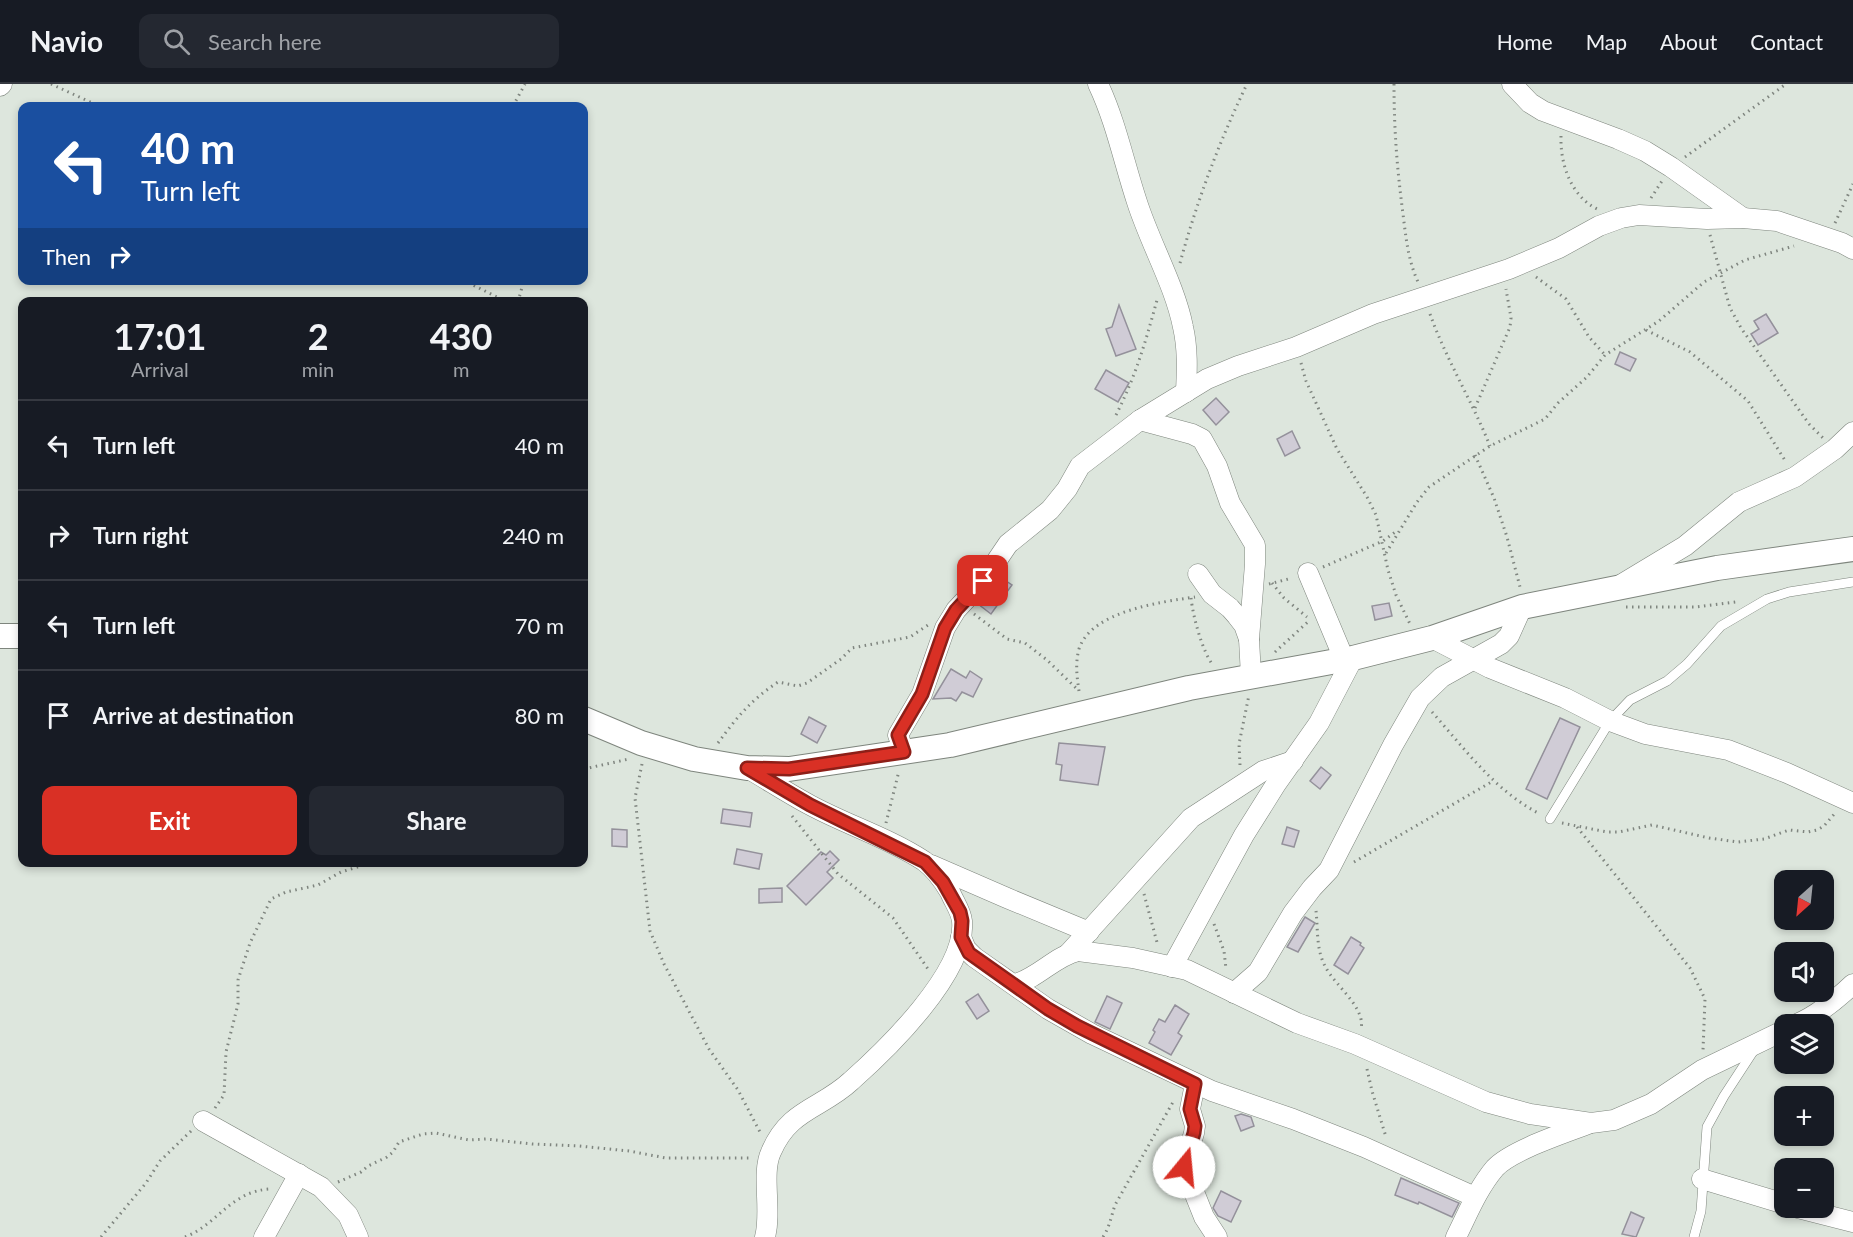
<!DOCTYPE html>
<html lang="en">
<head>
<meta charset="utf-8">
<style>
	body { margin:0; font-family:Lato,sans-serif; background:#242831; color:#f1f3f6; height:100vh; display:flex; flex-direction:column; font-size:22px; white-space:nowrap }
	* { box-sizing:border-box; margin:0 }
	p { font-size:20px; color:#9ea1a6 }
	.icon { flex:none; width:33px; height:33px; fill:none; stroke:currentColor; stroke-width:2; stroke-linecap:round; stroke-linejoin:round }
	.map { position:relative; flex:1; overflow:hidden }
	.drawer { position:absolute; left:18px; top:213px; width:570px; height:570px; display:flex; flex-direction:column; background:#171b24; border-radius:12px; box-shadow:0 3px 9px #0003 }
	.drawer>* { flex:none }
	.banner { position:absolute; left:18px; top:18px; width:570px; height:183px; border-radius:12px; box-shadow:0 3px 9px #0003; background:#1a4fa0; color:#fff; overflow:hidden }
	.needle { width:39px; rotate:207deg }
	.buttons { position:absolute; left:1774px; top:786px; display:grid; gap:12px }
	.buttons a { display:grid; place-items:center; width:60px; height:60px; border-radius:12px; background:#171b24; box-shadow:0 3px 9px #0003; font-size:30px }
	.pin { position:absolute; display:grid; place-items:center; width:51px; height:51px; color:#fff; margin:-26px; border-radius:12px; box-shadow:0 3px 9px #0006 }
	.me { position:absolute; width:66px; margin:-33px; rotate:17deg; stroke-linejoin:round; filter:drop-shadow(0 0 4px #0008) }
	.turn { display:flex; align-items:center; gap:21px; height:126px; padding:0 24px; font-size:27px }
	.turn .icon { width:78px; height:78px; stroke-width:2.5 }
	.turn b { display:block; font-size:42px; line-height:51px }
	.then { display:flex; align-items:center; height:57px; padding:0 24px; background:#0003; gap:12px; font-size:22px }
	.eta { display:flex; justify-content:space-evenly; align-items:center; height:102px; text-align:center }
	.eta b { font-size:36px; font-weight:700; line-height:42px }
	.button { display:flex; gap:12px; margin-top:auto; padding:12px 24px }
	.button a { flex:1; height:69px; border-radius:12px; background:#d93025; color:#fff; font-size:24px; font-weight:700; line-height:69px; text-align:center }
	.button a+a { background:#242831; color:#f1f3f6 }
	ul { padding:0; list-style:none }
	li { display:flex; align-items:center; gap:18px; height:90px; padding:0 24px; border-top:2px solid #363941 }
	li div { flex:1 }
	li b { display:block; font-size:22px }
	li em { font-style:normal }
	header { display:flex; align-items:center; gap:36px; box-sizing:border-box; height:84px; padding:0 30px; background:#171b24; border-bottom:2px solid #363941 }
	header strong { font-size:28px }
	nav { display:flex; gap:33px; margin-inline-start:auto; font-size:21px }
	.search { width:420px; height:54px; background:#242831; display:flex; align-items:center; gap:15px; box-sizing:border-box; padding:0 21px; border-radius:12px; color:#9ea1a6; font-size:22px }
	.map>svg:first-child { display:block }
	.building { fill:#d0ccd6; stroke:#94919b; stroke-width:1.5 }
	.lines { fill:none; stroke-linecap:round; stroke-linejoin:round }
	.service-casing { stroke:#7e857d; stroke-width:10 }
	.minor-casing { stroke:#7e857d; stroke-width:21 }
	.tertiary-casing { stroke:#7e857d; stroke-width:26 }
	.path { stroke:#7f857f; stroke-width:3; stroke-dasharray:1.5 4.5; stroke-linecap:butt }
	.service { stroke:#fff; stroke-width:9 }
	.minor { stroke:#fff; stroke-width:20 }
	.tertiary { stroke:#fff; stroke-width:24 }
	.route-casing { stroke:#8d1f18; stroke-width:15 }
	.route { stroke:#d93025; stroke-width:10 }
</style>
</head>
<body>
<header>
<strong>Navio</strong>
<div class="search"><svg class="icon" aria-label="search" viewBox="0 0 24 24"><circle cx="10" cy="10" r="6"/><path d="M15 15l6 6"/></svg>Search here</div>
<nav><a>Home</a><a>Map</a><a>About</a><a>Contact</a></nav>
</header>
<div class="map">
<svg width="1853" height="1153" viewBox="0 0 1853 1153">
	<rect width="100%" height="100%" fill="#dde6dd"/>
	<g class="building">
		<path d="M1119 221 1136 265 1116 272 1106 245 1112 243Z"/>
		<path d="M1766 230 1778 249 1758 261 1751 250 1759 245 1754 237Z"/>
		<path d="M1620 268 1636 275 1630 287 1615 280Z"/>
		<path d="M1106 286 1129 299 1118 318 1095 305Z"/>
		<path d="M1216 314 1229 328 1216 341 1203 326Z"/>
		<path d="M1292 347 1300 364 1285 372 1277 355Z"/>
		<path d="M1000 493 1012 501 991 530 978 520Z"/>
		<path d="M1389 519 1392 532 1375 536 1372 522Z"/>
		<path d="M951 585 966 594 970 587 982 595 973 613 962 608 956 617 951 614 933 615Z"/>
		<path d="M809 633 826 642 817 659 801 650Z"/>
		<path d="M1560 634 1580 643 1547 715 1526 705Z"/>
		<path d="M1059 659 1105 663 1098 701 1060 696 1062 681 1056 680Z"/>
		<path d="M1321 683 1331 691 1320 705 1310 697Z"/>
		<path d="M723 725 752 729 750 743 721 739Z"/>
		<path d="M1287 743 1299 747 1294 763 1282 760Z"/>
		<path d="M612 745 627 746V763L612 762Z"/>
		<path d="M737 765 762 770 759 785 734 780Z"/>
		<path d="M830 767 839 776 827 788 833 794 806 821 787 802 821 768 826 771Z"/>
		<path d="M782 804V818L759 819V805Z"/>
		<path d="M1305 833 1315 839 1298 868 1287 863Z"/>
		<path d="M1351 853 1361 859 1360 861 1364 864 1348 890 1334 881Z"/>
		<path d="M978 910 989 927 977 935 966 918Z"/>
		<path d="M1107 912 1122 919 1110 945 1095 938Z"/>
		<path d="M1175 921 1189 930 1178 949 1182 952 1171 971 1149 959 1155 948 1153 946 1159 935 1165 938Z"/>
		<path d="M1241 1030 1251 1033 1254 1042 1241 1047 1235 1032Z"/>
		<path d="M1401 1094 1459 1119 1452 1133 1419 1118 1418 1120 1395 1111Z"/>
		<path d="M1221 1107 1241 1117 1231 1138 1218 1132 1213 1124Z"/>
		<path d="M1631 1128 1644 1134 1636 1153 1622 1150Z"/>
	</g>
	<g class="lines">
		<g class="service-casing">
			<g id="service">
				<path d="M1550 735 1610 637 1630 616 1667 597 1687 580 1721 542 1767 515 1789 508 1853 498"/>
				<path d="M1694 1153 1701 1127 1707 1043 1724 1012 1754 966"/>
			</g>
		</g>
		<g class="minor-casing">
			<g id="minor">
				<path d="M1098 0C1116 38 1124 79 1137 118 1150 159 1175 202 1183 243 1188 265 1187 286 1186 308"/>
				<path d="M1512 0 1530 19 1543 27 1618 55 1645 67 1671 83 1743 134"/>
				<path d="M0 2 2 0"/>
				<path d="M1140 336 1192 350 1202 355 1217 382 1230 419 1255 461V480L1249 555 1251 592"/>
				<path d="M1308 489 1344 575"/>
				<path d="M1198 490 1212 510 1230 524 1237 532 1244 541 1249 555"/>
				<path d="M1622 500 1685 462 1739 418 1795 393 1835 365 1853 348"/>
				<path d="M1432 554 1490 584 1565 614 1610 637 1645 650 1728 666 1787 689 1853 719"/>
				<path d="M904 668 898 651 922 610 945 544 956 526 983 497 1008 460 1050 426 1067 405 1080 382 1140 336 1207 295 1238 282 1296 263 1373 230 1509 185 1559 164 1599 142 1621 134 1639 131 1707 135 1743 134 1777 137 1842 159 1853 165"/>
				<path d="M747 684C768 696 789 710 810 721 847 741 889 754 924 777 934 784 944 798 950 808 954 818 961 827 962 837 967 888 886 966 851 997 821 1025 789 1025 771 1068 761 1089 772 1127 765 1153"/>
				<path d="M931 781 1007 814 1089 848"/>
				<path d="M961 853 966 865 974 873 1048 925 1092 950 1212 1007 1293 1035 1364 1063 1475 1113"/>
				<path d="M1069 869 1191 734 1263 687 1293 677"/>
				<path d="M1172 883 1244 751 1276 700 1319 639 1353 574"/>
				<path d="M1015 900C1038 894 1055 872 1078 867L1133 874 1187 886 1297 939 1355 960 1486 1018 1530 1030 1591 1039 1614 1036 1651 1020 1702 986 1785 946"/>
				<path d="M1234 909 1258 888 1293 829 1312 804 1329 786 1393 661 1420 614 1442 593 1501 560 1509 552 1522 523"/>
				<path d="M1797 940C1818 931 1836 916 1853 900"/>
				<path d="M1195 1000 1190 1025 1195 1042 1194 1049 1184 1083 1204 1133 1217 1153"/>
				<path d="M203 1037 321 1103 348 1131 358 1153"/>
				<path d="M1702 1095 1785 1120"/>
				<path d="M1798 1124 1853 1138"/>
				<path d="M264 1153 299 1090"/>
				<path d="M1456 1153C1468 1129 1478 1104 1495 1084 1512 1066 1565 1049 1588 1040"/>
			</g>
		</g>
		<g class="tertiary-casing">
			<g id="tertiary">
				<path d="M0 552H22"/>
				<path d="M584 635 641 659 694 675 747 684 789 685 950 661 1189 604 1353 574 1432 554 1522 523 1717 484 1853 465"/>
			</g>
		</g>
		<g class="path">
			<path d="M51 0 99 22"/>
			<path d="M1394 0C1394 46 1397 84 1403 130 1406 154 1408 176 1418 198"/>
			<path d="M513 22 525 0"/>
			<path d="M1561 52C1560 80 1571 112 1597 125"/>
			<path d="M1685 73 1786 0"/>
			<path d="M1651 114 1662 97"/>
			<path d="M1835 139 1853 100"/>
			<path d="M1710 151 1730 224 1741 244 1809 340 1823 354"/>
			<path d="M1180 179C1197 117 1219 58 1247 0"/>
			<path d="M1536 193 1566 215 1589 253 1605 271"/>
			<path d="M463 196 507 218"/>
			<path d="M518 218 524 196"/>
			<path d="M1430 230C1446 275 1472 317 1490 362"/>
			<path d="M1646 246 1690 268 1748 317 1786 378"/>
			<path d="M1301 279 1306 297 1337 365 1367 413 1376 431 1388 486 1396 511 1410 540"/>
			<path d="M1475 324 1510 243 1511 234 1506 205"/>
			<path d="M1116 331C1136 291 1145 260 1157 216"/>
			<path d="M1475 371 1494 414 1507 453 1520 503"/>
			<path d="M1386 469 1417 418 1429 403 1490 362 1545 335 1558 319 1587 293 1605 271 1659 237 1704 198 1745 176 1794 162"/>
			<path d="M1323 483 1383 457 1398 446"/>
			<path d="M1272 499 1284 514 1307 533"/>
			<path d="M1269 500 1292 494"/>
			<path d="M1191 514C1193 532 1202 567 1213 581"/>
			<path d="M1626 523H1695L1736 518"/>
			<path d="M974 530 1007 555 1025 559 1047 576 1078 606"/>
			<path d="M1275 568 1310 536"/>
			<path d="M1079 607C1077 593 1075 580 1079 565 1091 527 1161 518 1195 513"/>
			<path d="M1432 628C1465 665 1495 707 1540 730"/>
			<path d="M718 659C737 633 751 616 778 598L798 602 807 599 841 575 852 564 910 553 928 541"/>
			<path d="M642 680 635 714 650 847 664 880 709 965 738 1006 761 1050"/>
			<path d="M1240 681 1239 660 1249 611"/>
			<path d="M584 685 629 675"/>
			<path d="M792 732 838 790 893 834 928 885"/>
			<path d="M886 739 899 687"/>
			<path d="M1562 739 1607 748H1619L1652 741 1709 754 1738 758 1764 755 1789 746 1808 748 1817 746 1824 742 1836 728"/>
			<path d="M1577 743 1690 884 1705 915 1703 966"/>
			<path d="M1354 778 1493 697"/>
			<path d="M1144 810 1158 862"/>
			<path d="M1316 827C1318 845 1316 865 1325 882 1334 901 1366 923 1361 945"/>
			<path d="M1214 840 1224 867 1226 885"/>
			<path d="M1367 985 1372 1007 1386 1053"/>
			<path d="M215 1024 224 1011 226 968 238 920V896L250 859 271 815 286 808 318 801 341 788 374 778"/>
			<path d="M338 1098 361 1088 368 1082 387 1073 393 1068 399 1058 423 1050 436 1049 469 1056 486 1055 532 1060 579 1062 629 1067 666 1074H752"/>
			<path d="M101 1153 146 1099 160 1077 191 1047"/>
			<path d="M185 1153C218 1140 231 1107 270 1105"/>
			<path d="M1103 1153C1110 1142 1111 1133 1115 1121L1173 1018"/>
		</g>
		<use href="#service" class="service"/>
		<use href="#minor" class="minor"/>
		<use href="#tertiary" class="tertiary"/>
	</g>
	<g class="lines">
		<g class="route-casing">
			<path id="route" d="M983 497 956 526 945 544 922 610 898 651 904 668 789 685 747 684 810 721 925 778 943 798 960 828 962 837 961 853 969 869 1048 925 1077 942 1195 1000 1190 1025 1195 1042 1194 1049 1184 1083"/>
		</g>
		<use href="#route" class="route"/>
	</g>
</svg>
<div class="buttons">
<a><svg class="needle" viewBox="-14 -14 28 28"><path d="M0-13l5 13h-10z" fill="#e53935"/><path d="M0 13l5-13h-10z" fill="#9ea1a6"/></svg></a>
<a><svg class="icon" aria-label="sound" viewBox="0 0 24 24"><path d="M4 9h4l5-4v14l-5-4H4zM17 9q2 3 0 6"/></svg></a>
<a><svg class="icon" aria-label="layers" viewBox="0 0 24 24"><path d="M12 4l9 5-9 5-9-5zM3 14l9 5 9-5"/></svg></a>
<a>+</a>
<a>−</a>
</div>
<div class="pin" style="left:983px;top:497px;background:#d93025"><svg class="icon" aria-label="arrive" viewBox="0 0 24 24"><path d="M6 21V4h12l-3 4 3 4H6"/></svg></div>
<svg class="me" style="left:1184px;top:1083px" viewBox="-20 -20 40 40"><circle r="19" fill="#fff"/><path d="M0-13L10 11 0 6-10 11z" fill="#d93025"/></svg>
<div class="banner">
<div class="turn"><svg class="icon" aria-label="left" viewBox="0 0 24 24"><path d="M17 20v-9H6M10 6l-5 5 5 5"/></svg><div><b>40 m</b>Turn left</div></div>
<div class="then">Then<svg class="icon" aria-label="right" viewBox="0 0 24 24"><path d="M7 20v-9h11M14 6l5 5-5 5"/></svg></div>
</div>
<section class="drawer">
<div class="eta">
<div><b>17:01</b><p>Arrival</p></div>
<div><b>2</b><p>min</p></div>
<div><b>430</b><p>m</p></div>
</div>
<ul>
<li><svg class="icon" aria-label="left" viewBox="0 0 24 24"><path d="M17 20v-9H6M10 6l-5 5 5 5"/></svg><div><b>Turn left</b></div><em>40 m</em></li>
<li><svg class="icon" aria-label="right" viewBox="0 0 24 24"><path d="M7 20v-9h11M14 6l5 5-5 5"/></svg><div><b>Turn right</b></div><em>240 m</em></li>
<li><svg class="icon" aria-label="left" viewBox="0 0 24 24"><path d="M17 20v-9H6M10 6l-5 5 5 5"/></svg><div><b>Turn left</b></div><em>70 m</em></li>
<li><svg class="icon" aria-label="arrive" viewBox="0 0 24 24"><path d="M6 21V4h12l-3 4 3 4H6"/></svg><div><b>Arrive at destination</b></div><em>80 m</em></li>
</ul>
<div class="button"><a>Exit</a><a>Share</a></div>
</section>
</div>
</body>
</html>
